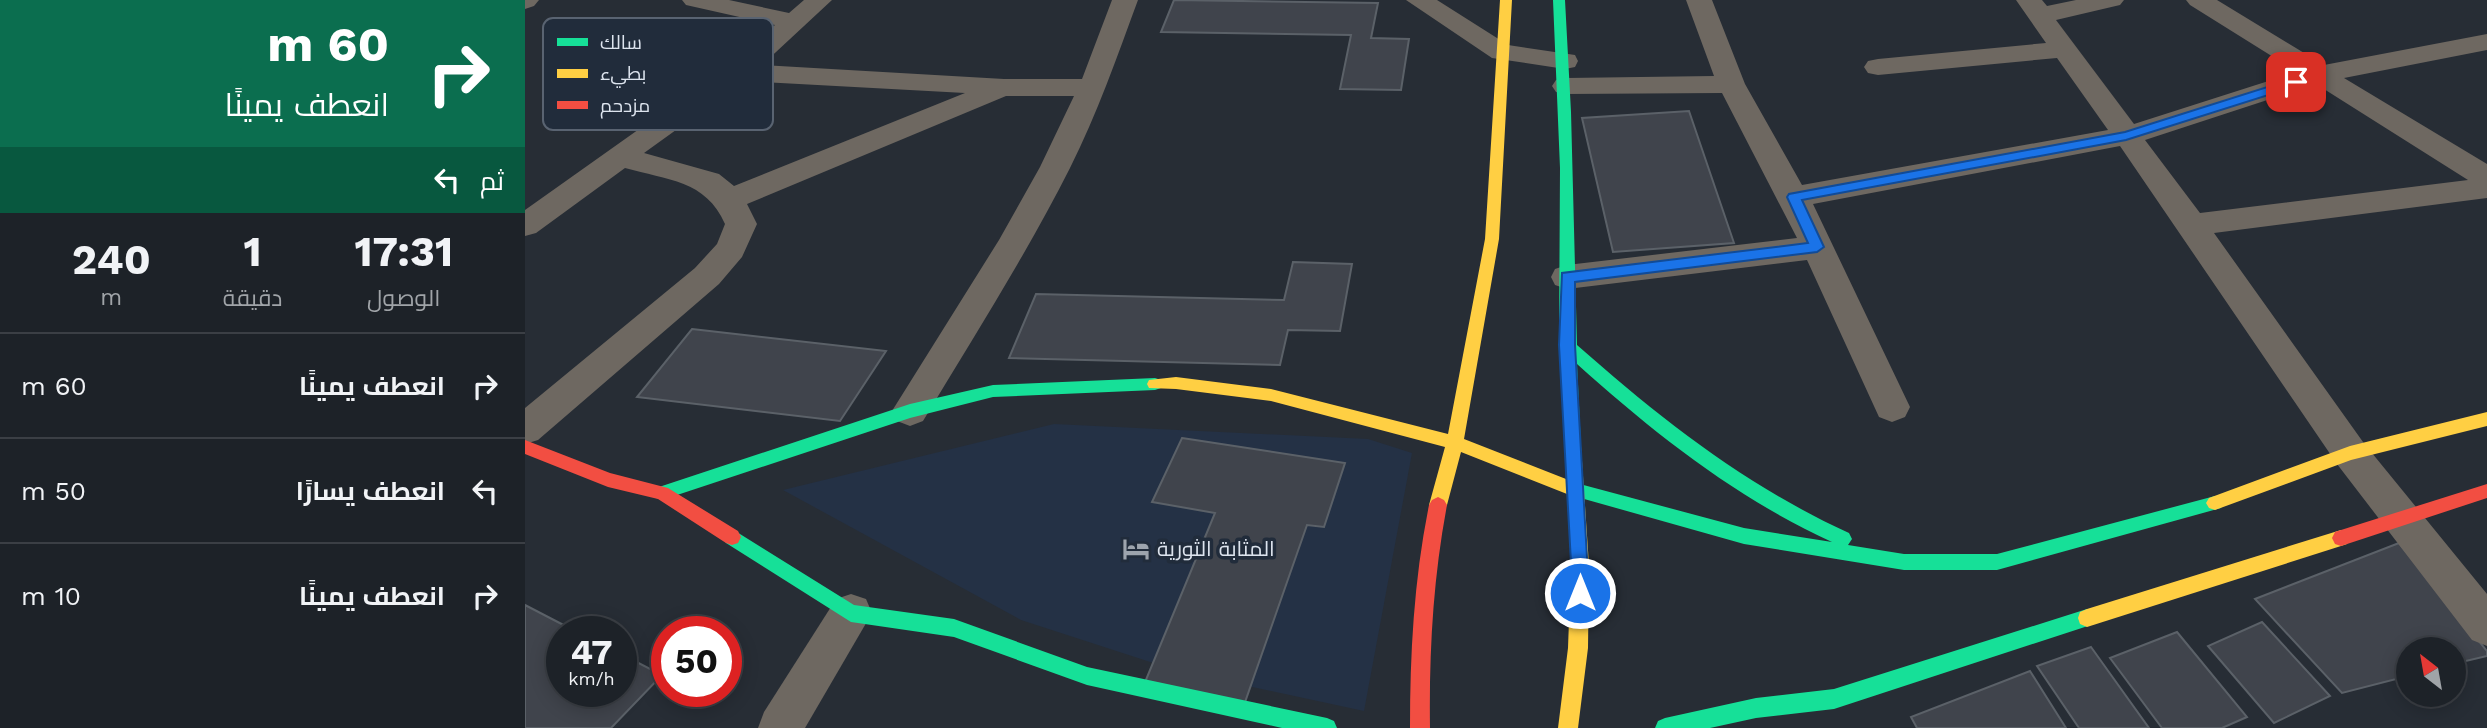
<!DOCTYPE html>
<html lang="ar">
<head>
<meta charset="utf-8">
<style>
	body { margin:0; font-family:"Work Sans",Cairo,sans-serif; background:#2a2f34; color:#f1f3f6; direction:rtl; height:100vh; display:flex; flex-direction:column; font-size:26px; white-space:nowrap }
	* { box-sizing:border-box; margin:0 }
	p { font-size:23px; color:#a0a4a8 }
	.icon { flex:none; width:38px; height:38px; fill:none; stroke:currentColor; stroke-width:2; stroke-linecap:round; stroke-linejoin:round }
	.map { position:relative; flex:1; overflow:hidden; direction:ltr }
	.sheet { display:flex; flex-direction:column; background:#1d2228; width:525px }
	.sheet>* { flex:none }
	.banner { background:#0b6e4f; color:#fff; overflow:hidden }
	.needle { width:46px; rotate:329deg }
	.tools { position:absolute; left:1871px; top:637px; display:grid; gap:14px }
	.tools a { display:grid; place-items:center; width:70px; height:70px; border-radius:50%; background:#1d2228; box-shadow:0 4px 18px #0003,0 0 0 2px #3b3f45; font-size:35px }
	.speed { position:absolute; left:21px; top:616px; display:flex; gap:14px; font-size:35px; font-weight:700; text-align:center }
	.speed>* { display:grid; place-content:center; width:91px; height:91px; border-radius:50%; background:#1d2228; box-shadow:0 4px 18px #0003,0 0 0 2px #3b3f45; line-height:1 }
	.speed small { font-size:18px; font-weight:400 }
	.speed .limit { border:10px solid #d22; background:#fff; color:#111 }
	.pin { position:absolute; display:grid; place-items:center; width:60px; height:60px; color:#fff; margin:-30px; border-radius:14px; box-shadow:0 4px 10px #0006 }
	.me { position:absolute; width:77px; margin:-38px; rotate:0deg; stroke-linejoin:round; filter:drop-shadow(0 0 5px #0008) }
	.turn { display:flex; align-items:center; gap:24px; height:147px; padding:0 21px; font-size:32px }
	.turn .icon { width:91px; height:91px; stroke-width:2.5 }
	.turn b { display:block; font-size:49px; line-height:60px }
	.then { display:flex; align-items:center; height:66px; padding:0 21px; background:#0003; gap:14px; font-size:26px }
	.eta { display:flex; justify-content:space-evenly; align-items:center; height:119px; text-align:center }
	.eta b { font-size:42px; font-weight:700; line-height:49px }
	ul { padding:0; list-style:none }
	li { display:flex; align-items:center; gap:21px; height:105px; padding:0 21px; border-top:2px solid #3b3f45 }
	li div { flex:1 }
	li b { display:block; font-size:26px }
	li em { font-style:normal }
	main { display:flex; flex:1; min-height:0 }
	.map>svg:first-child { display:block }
	.built { fill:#243145 }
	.building { fill:#40444c; stroke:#5b6168; stroke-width:2 }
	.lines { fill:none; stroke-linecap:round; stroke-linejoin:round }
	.street { fill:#6e6861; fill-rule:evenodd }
	.fast { fill:#16e098; fill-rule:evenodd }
	.slow { fill:#ffcf43; fill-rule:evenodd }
	.jam { fill:#f24e42; fill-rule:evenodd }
	.route { fill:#1a73e8; stroke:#114b97; stroke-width:2 }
	.labels { text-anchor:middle; stroke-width:7; stroke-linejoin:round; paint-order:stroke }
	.poi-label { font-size:21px; fill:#dde4ee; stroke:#212c3b; text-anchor:start }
	.key { fill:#212c3b; stroke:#596371; stroke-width:2 }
	.key-label { font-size:19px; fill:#dde4ee }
</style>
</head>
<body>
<main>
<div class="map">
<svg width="1962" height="728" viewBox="0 0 1962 728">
	<rect width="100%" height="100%" fill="#272d35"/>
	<path class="built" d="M529 424 843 439 887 453 839 711 653 671 496 620 258 490Z"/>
	<g class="building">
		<path d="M649 0 853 3 846 38 884 39 876 90 815 89 826 35 636 32Z"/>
		<path d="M1164 111 1209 243 1088 252 1057 118Z"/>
		<path d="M768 262 827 264 815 331 763 330 755 365 484 358 511 294 759 300Z"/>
		<path d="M167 329 361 351 315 421 112 397Z"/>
		<path d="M657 438 820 463 799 527 782 525 719 705 618 687 690 513 627 502Z"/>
		<path d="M1874 543 1962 651V656L1928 664V649H1883V676L1817 693 1730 599Z"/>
		<path d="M0 605 52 632H37V691H96V654L137 675 86 728H0Z"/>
		<path d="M1737 622 1805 696 1749 723 1683 646Z"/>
		<path d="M1652 632 1722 717 1697 728H1637L1585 658Z"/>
		<path d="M1566 647 1624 728H1554L1512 666Z"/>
		<path d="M1505 671 1541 728H1392L1386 717Z"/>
	</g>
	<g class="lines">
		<g class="street">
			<path d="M0 0H14L9 6 0 9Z"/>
			<path d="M157 0H204L264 13 279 0H307L237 65 479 79H557L587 0H613C592 57 572 114 545 168 501 255 448 338 398 421L385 426 372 421 367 411 474 240 515 167 549 96H481L222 204 232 224 217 257 194 284 13 440 0 444V408L170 268 192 244 200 224C181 180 142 180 100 168L11 233 0 236V210L203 66 250 25 161 5ZM219 81 440 93 209 186 194 174 119 153Z"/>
			<path d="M881 0H912L983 45 1050 55 1053 61 1050 67 1040 69 967 58Z"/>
			<path d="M1161 0H1187L1220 84 1277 185 1583 130 1532 58 1353 75 1343 73 1339 67 1343 61 1353 59 1521 43 1491 0H1517L1522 6 1551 0H1599L1595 5 1531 20 1609 124 1772 72 1665 5 1661 0H1692L1799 65 1962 34V50L1819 78 1962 164V198L1689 233 1838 442 1962 594V646L1947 640 1812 464 1595 146 1288 204 1385 407 1380 417 1367 422 1354 417 1282 260 1042 289 1030 285 1026 277 1030 269 1042 265 1272 238 1197 93 1041 94 1031 92 1027 86 1031 80 1041 78 1189 76ZM1791 84 1943 180 1675 213 1620 140Z"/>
			<path d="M326 594 341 599 347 613 280 728H233L239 712 311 599Z"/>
		</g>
		<g class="fast">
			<path d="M1028 0H1040L1046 112 1052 345C1136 419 1221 486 1324 533L1327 539 1323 545 1379 554H1472L1690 496 1696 498 1699 503 1696 508 1472 570H1379L1219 544 1045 495 1042 490 1045 485 1051 483 1219 528 1307 542C1211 498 1130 434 1052 364L1056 446 1054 451 1048 453 1042 451 1040 446 1034 345 1035 168Z"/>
			<path d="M630 378 636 380 638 384 636 388 630 390 468 397 385 418 137 500 131 498 128 493 131 488 137 486 385 404 468 385Z"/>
			<path d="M207 529 329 605 429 619 562 667 802 718 809 721 812 728H757L562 685 429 637 326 622 201 543 198 537 201 531Z"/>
			<path d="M1562 609 1569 612 1571 618 1569 624 1309 709 1231 718 1185 728H1130L1133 721 1140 718 1231 698 1309 689Z"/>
		</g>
		<g class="slow">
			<path d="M975 0H987L974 239 939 439 1041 479 1040 446 1042 441 1048 439 1054 441 1056 446 1064 565 1063 648 1053 728H1033L1043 648 1046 565 1042 494 936 452 922 505 919 510 913 513 907 510 904 505 920 447 746 401 651 389 624 388 622 384 624 380 651 377 746 389 923 434 960 239Z"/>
			<path d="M1962 412V426L1826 460 1690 510 1684 508 1681 503 1684 498 1825 446Z"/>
			<path d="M1816 530 1822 532 1825 538 1822 544 1816 546 1562 627 1555 624 1553 618 1555 612 1562 609Z"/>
		</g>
		<g class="jam">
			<path d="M0 440 85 473 143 488 213 531 216 537 213 543 207 545 201 543 133 499 83 487 0 454Z"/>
			<path d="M1962 484V498L1816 546 1810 544 1807 538 1810 532 1816 530Z"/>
			<path d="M913 497 919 500 922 505C908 579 904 653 905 728H885C885 653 889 579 904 505L907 500Z"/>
		</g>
	</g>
	<path class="route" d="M1771 78 1777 82 1775 85 1601 140 1277 200 1299 247 1292 252 1050 282V345L1064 593 1061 599 1055 601 1048 599 1034 345 1037 273 1283 243 1262 197 1264 194 1600 132Z"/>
	<defs>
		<g id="hotel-bare" transform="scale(2.1)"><path d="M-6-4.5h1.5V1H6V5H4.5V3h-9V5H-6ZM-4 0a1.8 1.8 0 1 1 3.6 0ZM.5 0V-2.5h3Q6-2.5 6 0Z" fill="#9da4ad" stroke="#212c3b" stroke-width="2.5" paint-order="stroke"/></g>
	</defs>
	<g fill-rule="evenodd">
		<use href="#hotel-bare" x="611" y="549"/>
	</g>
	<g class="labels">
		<g class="poi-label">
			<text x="632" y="556">المثابة الثورية</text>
		</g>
	</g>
	<rect x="18" y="18" width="230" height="112" rx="10" class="key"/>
	<rect x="32" y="38" width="31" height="8" fill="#16e098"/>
	<rect x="32" y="69" width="31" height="9" fill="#ffcf43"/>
	<rect x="32" y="101" width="31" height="8" fill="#f24e42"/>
	<g class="key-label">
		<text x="75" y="49">سالك</text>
		<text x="75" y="80">بطيء</text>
		<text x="75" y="112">مزدحم</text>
	</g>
</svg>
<div class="tools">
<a><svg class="needle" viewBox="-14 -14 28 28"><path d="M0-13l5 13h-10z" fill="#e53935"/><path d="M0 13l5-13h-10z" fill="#a0a4a8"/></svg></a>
</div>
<div class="speed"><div>47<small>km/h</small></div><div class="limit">50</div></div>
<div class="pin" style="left:1771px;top:82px;background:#d93025"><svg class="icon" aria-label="arrive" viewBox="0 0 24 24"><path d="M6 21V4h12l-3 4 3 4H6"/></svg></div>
<svg class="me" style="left:1055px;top:593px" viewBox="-20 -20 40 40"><circle r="17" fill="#1a73e8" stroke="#fff" stroke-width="3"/><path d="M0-11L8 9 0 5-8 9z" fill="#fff"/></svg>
</div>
<section class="sheet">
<div class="banner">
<div class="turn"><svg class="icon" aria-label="right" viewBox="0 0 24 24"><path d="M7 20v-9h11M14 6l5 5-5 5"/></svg><div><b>60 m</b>انعطف يمينًا</div></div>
<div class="then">ثم<svg class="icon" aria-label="left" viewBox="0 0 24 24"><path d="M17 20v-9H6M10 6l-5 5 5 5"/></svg></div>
</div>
<div class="eta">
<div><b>17:31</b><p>الوصول</p></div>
<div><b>1</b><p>دقيقة</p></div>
<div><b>240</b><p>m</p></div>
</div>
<ul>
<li><svg class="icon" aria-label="right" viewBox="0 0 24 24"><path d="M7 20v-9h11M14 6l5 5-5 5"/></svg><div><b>انعطف يمينًا</b></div><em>60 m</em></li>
<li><svg class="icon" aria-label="left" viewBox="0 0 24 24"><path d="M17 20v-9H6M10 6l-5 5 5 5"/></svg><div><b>انعطف يسارًا</b></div><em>50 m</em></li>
<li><svg class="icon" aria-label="right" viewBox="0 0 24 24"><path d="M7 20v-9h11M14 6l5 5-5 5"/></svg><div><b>انعطف يمينًا</b></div><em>10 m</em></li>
</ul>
</section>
</main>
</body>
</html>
